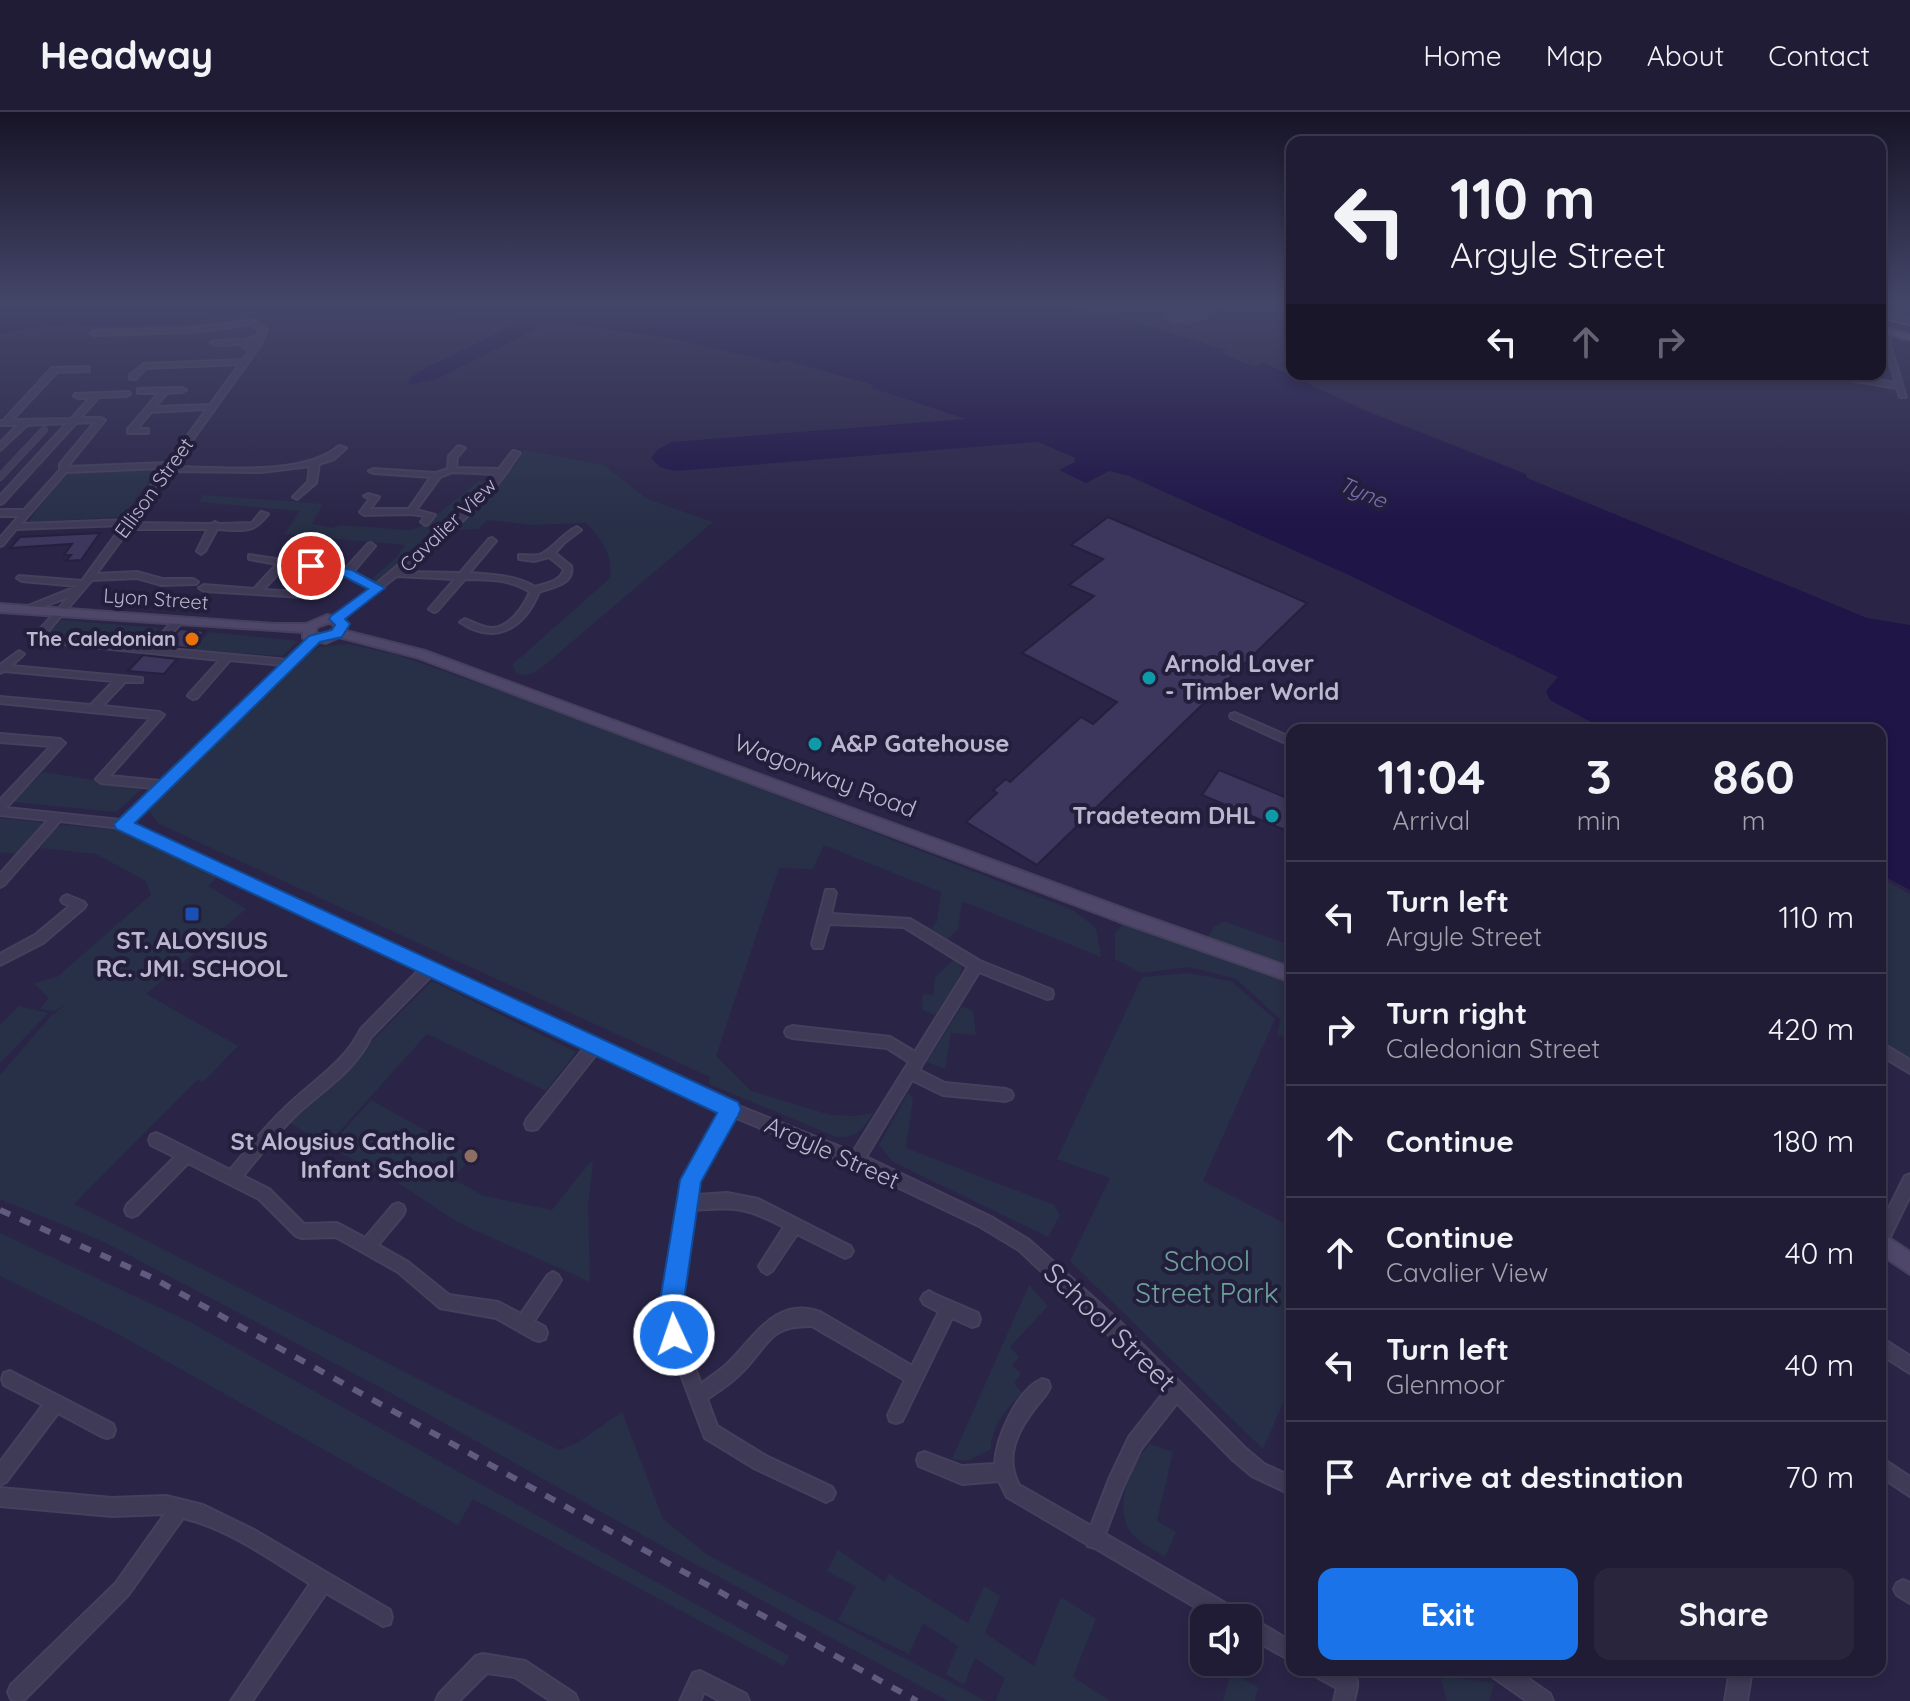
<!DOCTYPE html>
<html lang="en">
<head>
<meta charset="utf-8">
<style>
	body { margin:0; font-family:Quicksand,sans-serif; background:#28253d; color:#f1f3f6; height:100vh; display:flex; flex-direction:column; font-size:30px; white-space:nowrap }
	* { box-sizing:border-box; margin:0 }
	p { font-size:26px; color:#a2a1ad }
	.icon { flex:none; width:44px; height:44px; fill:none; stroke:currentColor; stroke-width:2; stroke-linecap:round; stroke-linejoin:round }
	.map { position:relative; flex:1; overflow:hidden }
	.drawer { position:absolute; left:1286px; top:612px; width:600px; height:952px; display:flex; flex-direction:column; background:#201c35; border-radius:16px; box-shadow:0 4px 12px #0003,0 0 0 2px #3d3a50 }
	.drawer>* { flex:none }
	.banner { position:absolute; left:1286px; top:24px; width:600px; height:244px; border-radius:16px; box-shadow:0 4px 12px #0003,0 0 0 2px #3d3a50; background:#201c35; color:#f1f3f6; overflow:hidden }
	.buttons { position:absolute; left:1190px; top:1492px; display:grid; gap:16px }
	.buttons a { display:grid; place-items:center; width:72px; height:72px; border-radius:16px; background:#201c35; box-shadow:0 4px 12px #0003,0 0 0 2px #3d3a50; font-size:40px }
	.pin { position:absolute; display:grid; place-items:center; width:68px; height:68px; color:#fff; margin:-34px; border:4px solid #fff; border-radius:50%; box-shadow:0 2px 8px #0007 }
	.me { position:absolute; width:88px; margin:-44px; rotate:357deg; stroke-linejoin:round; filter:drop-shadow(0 0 6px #0008) }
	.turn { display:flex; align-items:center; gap:28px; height:168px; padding:0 32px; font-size:36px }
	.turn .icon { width:104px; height:104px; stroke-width:2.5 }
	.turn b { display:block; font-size:56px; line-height:68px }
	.lanes { display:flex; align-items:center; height:76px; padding:0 32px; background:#0003; justify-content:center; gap:40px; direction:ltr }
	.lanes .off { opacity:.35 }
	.eta { display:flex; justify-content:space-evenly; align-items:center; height:136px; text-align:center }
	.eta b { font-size:48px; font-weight:800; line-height:56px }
	.action { display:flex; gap:16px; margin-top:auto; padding:16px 32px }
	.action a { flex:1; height:92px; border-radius:16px; background:#1a73e8; color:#fff; font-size:32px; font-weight:800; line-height:92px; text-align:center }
	.action a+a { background:#28253d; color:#f1f3f6 }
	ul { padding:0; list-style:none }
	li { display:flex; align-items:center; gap:24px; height:112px; padding:0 32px; border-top:2px solid #3d3a50 }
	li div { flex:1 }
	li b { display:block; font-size:30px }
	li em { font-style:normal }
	header { display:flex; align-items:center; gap:48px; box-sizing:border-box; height:112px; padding:0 40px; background:#201c35; border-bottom:2px solid #3d3a50 }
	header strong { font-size:38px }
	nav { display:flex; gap:44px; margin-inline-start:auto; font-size:28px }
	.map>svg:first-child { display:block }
	.green { fill:#273047 }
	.water { fill:#1f1547 }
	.building { fill:#3d365d; stroke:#25203d; stroke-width:2 }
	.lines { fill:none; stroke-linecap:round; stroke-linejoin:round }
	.pedestrian-casing { stroke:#45405c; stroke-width:8 }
	.minor-casing { stroke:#45405c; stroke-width:4 }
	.tertiary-casing { stroke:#45405c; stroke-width:4 }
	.secondary-casing { stroke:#45405c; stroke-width:4 }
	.primary-casing { stroke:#45405c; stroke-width:4 }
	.pedestrian { stroke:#3f3a56; stroke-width:6 }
	.minor { fill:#3f3a56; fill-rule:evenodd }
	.tertiary { fill:#3f3a56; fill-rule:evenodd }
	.secondary { fill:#4f4769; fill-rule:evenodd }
	.primary { fill:#5d5876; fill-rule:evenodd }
	.tram { stroke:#615b7d; stroke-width:2 }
	.rail { stroke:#615b7d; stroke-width:6; stroke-dasharray:11 11; stroke-linecap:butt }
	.route { fill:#1a73e8; stroke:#114b97; stroke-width:2 }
	.food-dot { fill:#e8710a; stroke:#231e3b; stroke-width:3 }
	.culture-dot { fill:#0f9aa8; stroke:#231e3b; stroke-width:3 }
	.transit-dot { fill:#1a4fb4; stroke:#231e3b; stroke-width:3 }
	.education-dot { fill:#8d6e63; stroke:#231e3b; stroke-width:3 }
	.labels { text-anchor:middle; stroke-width:8; stroke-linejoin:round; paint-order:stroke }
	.far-street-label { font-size:20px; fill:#bcb7cf; stroke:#231e3b }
	.far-poi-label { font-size:20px; font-weight:bold; fill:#bcb7cf; stroke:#231e3b; text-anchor:end }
	.far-water-label { font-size:22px; font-style:italic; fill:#786db1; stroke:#231e3b }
	.poi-label { font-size:24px; font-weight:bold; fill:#bcb7cf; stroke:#231e3b; text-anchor:start }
	.street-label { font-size:24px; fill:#bcb7cf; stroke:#231e3b }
	.near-park-label { font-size:28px; fill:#6ca299; stroke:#231e3b }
	.near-street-label { font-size:28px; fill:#bcb7cf; stroke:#231e3b }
</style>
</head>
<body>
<header>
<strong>Headway</strong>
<nav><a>Home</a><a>Map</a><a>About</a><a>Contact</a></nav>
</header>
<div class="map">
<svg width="1910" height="1589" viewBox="0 0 1910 1589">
	<rect width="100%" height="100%" fill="#2a2547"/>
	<g class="green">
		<path d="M524 338 604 353 647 387 713 410 540 557 528 563 517 562 512 553 610 466C614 444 601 426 586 411L532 413 487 408 478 417 453 418 516 353Z"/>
		<path d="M157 358 122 405 28 410 65 362Z"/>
		<path d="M479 369 488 370 394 462 375 469 372 467 397 445 405 433 284 422 300 399 199 390 203 383 323 392 312 412 332 416 340 413 411 418 424 413Z"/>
		<path d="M62 508 159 516 143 533 45 525Z"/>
		<path d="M209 520 298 529 282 544 193 538Z"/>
		<path d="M348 532 398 543 591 611 1073 798 1096 816 1101 845 962 789 958 817 948 827 931 818 937 809 941 780 824 733 813 757 779 756 716 944 751 979 830 1003 853 1004 873 1001C864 1016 856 1027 836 1025L709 972 710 965 159 712 148 697 309 542 319 535Z"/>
		<path d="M43 660 143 676 116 700 13 690Z"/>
		<path d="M0 706 39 710 42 712 17 742 0 740Z"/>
		<path d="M63 713 121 718 217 765 208 774 246 797 146 882 238 934 203 970 198 967 74 1092 559 1338 577 1331 622 1300 663 1407 706 1442 986 1589H948L662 1434 389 1280 104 1130 0 1087V963L51 904 68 890 55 899 40 897 49 886 34 871 57 865 151 783 146 769 96 742 40 736 57 715Z"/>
		<path d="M1880 766 1910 782V946L1880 929Z"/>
		<path d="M1224 809 1292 834V856L1206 828 1214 815Z"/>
		<path d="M1123 812 1292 870V925L1277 923 1281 908 1236 867 1189 855 1142 861 1115 847V821Z"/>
		<path d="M954 848 962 855 958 867 935 903 922 898 923 882 933 883 935 865Z"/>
		<path d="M1188 861 1231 869 1275 907 1203 1069 1292 1115V1270L1263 1337 1070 1149 1110 1066 1057 1047 1142 865Z"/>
		<path d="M432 869 576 940 546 979 427 922 327 1033 290 1011Z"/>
		<path d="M19 894 48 901 0 951V913Z"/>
		<path d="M962 894 973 899 976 923 951 921 945 957 927 950Z"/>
		<path d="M908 981 913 986 906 1036 1054 1093 1060 1103 1048 1125 893 1050 879 1033Z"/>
		<path d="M371 988 472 1044 453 1067 484 1084 552 1098 590 1050 593 1052 588 1093 590 1170 459 1111 397 1070 329 1035Z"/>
		<path d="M0 1121 190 1210 789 1544 784 1554 473 1387 458 1413 118 1222 0 1164Z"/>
		<path d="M1029 1173 1048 1194 1010 1235 1019 1245 1012 1253 1021 1262 1014 1271 1022 1281C1006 1298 992 1312 991 1337L967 1349 952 1347Z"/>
		<path d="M1150 1332 1173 1340 1157 1409 1176 1420 1165 1445C1153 1437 1138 1430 1130 1419 1113 1393 1131 1351 1150 1332Z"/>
		<path d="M838 1438 885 1470 889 1462 968 1511 984 1474 1000 1484 985 1521 1034 1554 1061 1485 1096 1507 1073 1565 1110 1589H996L1005 1566 975 1546 964 1573 946 1562 958 1534 923 1511 909 1542 838 1508 856 1475 827 1459Z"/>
		<path d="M1439 1558H1456L1459 1566 1494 1571 1489 1589H1447Z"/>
		<path d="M1231 1560 1258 1575 1255 1589H1223Z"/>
	</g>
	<path class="water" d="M0 191H1052L1143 212 1226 238 1223 242 1254 255 1264 251 1364 298 1526 362 1527 366 1867 506 1910 513V778L1880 762V618H1606L1550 588 1546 579 1558 565 1351 464 1129 364 1109 359 1086 371 1059 358 1075 350V346L1038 330 675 359 660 355 651 346 657 338 672 330 966 307 872 276 873 273 785 248 777 251 664 225 552 209 437 267 407 273 411 265 420 259 521 209 288 203 262 199 180 212 78 215 80 210 0 221Z"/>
	<g class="building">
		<path d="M1198 191 1237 192 1206 203 1213 206 1188 215 1182 211 1174 214 1157 205 1166 202 1162 199Z"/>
		<path d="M1108 405 1307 491 1037 753 966 710 997 681 993 678 1006 667 1010 670 1081 605 1093 612 1117 590 1022 541 1094 484 1069 473 1103 447 1071 433Z"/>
		<path d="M100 421 81 448 66 449 71 443H64L72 432 10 436 20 425Z"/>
		<path d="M180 517 205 519 188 536 165 534Z"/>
		<path d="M143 543 151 544 177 547 164 562 128 559Z"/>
		<path d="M1219 658 1292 688V721L1202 683Z"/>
	</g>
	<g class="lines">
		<g class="pedestrian-casing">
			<path id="pedestrian" d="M0 365 44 318"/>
		</g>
		<g class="minor-casing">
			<g id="minor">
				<path d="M1880 198 1910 205V209L1880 202Z"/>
				<path d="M253 208 267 218 261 232 173 355C220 355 303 365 339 334L346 336 334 347 319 352 316 371 297 387 293 385 308 370 310 354 261 360 170 359 132 411 211 412 215 410 219 412 252 411 261 400 268 402C252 423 242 418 217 417L205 439 201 442 197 439 208 417H129L96 462 137 460 162 467H193L198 470 196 472 162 473 137 466 92 468 43 525 149 535 175 507 178 506 183 509 159 536 288 548 312 525H318L320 527 130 711 736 993 853 1040 909 950 887 936 792 926 787 924 785 920 787 916 792 914 890 925 915 940 968 855 904 815 829 812 822 836H814L812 832 826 778H834L836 781 831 802 910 807 980 849 1052 878 1053 882 1052 886 1047 887 979 860 919 958 945 971 1006 977 1011 979 1013 983 1011 987 1006 989 943 983 912 968 866 1045 991 1105 1029 1128 1117 1207 1245 1336 1264 1352 1292 1365V1383L1252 1364 1233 1348 1177 1291 1141 1337 1123 1375 1105 1422 1239 1499 1241 1506H1214L1095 1436 1088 1434 1087 1432 1007 1385 999 1369 962 1372 919 1354 917 1348 919 1342 925 1340 962 1354 995 1352C996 1326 1017 1278 1042 1267L1048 1269 1050 1275C1047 1283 1040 1289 1035 1296 1017 1319 1004 1345 1019 1373L1091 1414 1110 1365 1129 1325 1165 1279 1105 1219 1019 1138 981 1115 851 1053 734 1005 698 1069 696 1083 727 1081 758 1087 850 1134 853 1139 850 1144 845 1146 797 1122 772 1159 767 1162 762 1159 759 1154 784 1115C747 1096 735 1094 694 1098L679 1195 682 1223 701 1272C711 1264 722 1258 731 1248 755 1224 778 1184 820 1200L912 1254 939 1200 924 1192 921 1187 924 1182 929 1179 934 1182 978 1201 980 1207 978 1213 972 1215 952 1206 902 1309 896 1311 890 1309 888 1303 905 1268 812 1214C768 1213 769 1233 742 1260 732 1271 719 1279 707 1287L717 1314 766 1344 832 1375 835 1381 832 1387 826 1390 754 1356 705 1326 666 1223 663 1195 684 1068 722 1000 597 941 537 1017 532 1018 527 1017 525 1012 527 1007 585 935 432 863 371 925C355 959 324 977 297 1002 277 1021 260 1043 243 1064L269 1077 304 1112 337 1111 365 1126 393 1093 398 1091 403 1093 405 1098 403 1103 378 1133 408 1150 449 1183 498 1190 521 1202 548 1163 553 1160 558 1163 561 1168 558 1173 534 1209 545 1215 547 1221 545 1227 539 1229 533 1227 496 1206 440 1196 398 1160 336 1125 301 1126 296 1124 259 1087 188 1051 137 1103 132 1105 127 1103 125 1098 127 1093 175 1045 151 1033 149 1028 151 1023 156 1021 161 1023 230 1058C248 1037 264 1016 284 997 311 970 344 952 361 917L420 857 120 716 60 709 4 773 0 775V762L48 708 0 703V688L51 634 0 630V622L60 627 65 631 6 696 120 708 153 676 101 671 96 667 151 606 0 591V585L91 593 114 569 5 559 0 561V553L19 539 24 542 11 554 142 566V570H125L102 594 159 600 164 603 110 664 160 669 282 553 230 548 197 586 193 587 188 584 189 582 220 548 33 529V525L69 485 26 501 23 500V496L78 474 22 469 17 466 19 464 82 469 123 413 16 417 3 433 0 434V426L19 404H0V398H24L60 358V352L95 310 76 311 3 391 0 392V384L67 311 27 313 0 338V331L18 313H1L0 309H3L52 256 86 255H89V259L57 260 12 308 71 307 90 286H78L74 284 75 282 129 280 130 282 126 284 99 285 80 306H101L105 308 67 355 168 351 207 297 151 300 137 317H148V321H128V317L159 281H138V277L182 276 186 278 182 280 167 281 155 295 210 293 240 252 146 256 136 267H130V263L144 252 243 248 250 238 244 236 241 232 214 233 211 231 214 229 244 228 258 224 260 219 252 212 193 220 94 223 91 221 94 219 193 216ZM164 356 127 408 21 412 66 360Z"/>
				<path d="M1889 218 1892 220 1890 233 1906 285H1900L1897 276 1826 264 1825 262H1842L1896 271 1884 233 1886 220Z"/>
				<path d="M458 334 465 336 457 345 456 356 499 357 513 339 520 341C515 347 510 356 506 361 478 398 439 431 403 460L460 461 489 427 492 426 496 429 469 461C491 463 516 463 535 475 547 471 561 470 564 457L549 445 534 449 519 447V443C525 443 533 444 539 443 551 440 561 422 577 415L581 418 565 430 555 441 571 454C575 472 553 475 539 480 524 516 496 534 460 510L465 507C473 510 483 516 491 516 509 517 524 494 530 480 511 467 487 467 465 467L437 499 434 500 429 497 455 467 397 464 336 510 333 509V505L371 476 343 462 286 453 263 478 301 480 306 483 304 485 204 479 199 476 204 473 254 477 277 452 249 447V443L345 457 368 432 371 431 375 434 353 460 376 472 452 408 495 362 453 360 440 365 416 398 435 403 428 412 425 413 421 410 425 404 411 402 364 403 360 400 370 387 364 384 368 382 379 385 370 397H409L431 365 373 361 369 359 373 357 436 361 448 357 449 344Z"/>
				<path d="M1235 601 1292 626V634L1231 606 1230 604 1231 602Z"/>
				<path d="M67 783 84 790 86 793 84 796 43 831 0 853V842L35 823 70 794 63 791 61 788 63 785Z"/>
				<path d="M1880 930 1910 948V961L1880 943Z"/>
				<path d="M1910 1062V1084L1885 1135 1880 1137V1114L1905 1064Z"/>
				<path d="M1883 1227 1910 1244V1261L1880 1242V1228Z"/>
				<path d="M10 1259 113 1312 115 1318 113 1324 107 1326 101 1324 58 1301 6 1370 0 1373V1350L43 1293 4 1273 2 1267 4 1261Z"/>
				<path d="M1880 1345 1910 1365V1384L1880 1364Z"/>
				<path d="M0 1376 112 1386 166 1384 203 1393 254 1418 390 1498 392 1505 390 1512 383 1514 326 1481 252 1589H231L310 1472C270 1447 229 1417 183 1406L128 1483 25 1587 19 1589 11 1587 8 1580 11 1573 116 1471 165 1402 112 1404 0 1394Z"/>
				<path d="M1903 1468 1910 1471V1491L1897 1483 1894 1477 1897 1471Z"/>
				<path d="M1247 1506H1248L1255 1508 1292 1530V1549L1248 1525Z"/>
				<path d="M483 1542 525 1549 575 1582 578 1589H551L515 1565 487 1561 459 1589H436L439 1582 476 1544Z"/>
				<path d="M1315 1558C1326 1558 1353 1554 1357 1569 1358 1575 1355 1583 1354 1589H1334L1337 1576 1317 1565Z"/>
				<path d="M1491 1558H1516L1550 1582 1553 1589H1527L1493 1565Z"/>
				<path d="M700 1559 746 1582 749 1589H720L704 1580 700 1589H680L693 1561Z"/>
			</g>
		</g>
		<g class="tertiary-casing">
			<path id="tertiary" d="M1730 1558H1752L1747 1589H1725Z"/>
		</g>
		<g class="secondary-casing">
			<g id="secondary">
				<path d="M0 492 274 512H306L327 503 345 506 346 519 425 539 1130 799 1292 856V870L1118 809 416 545 339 525 326 531 303 526V520L0 500ZM328 511 334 512V517L324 523 315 521 317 515Z"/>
				<path d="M1880 1120 1910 1140V1162L1880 1142Z"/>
			</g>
		</g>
		<g class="primary-casing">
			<path id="primary" d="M1880 215 1910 222V228L1880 221Z"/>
		</g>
		<use href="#pedestrian" class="pedestrian"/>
		<use href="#minor" class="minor"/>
		<use href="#tertiary" class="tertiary"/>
		<use href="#secondary" class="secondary"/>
		<use href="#primary" class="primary"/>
		<path class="tram" d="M1880 206 1910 213"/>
		<path class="rail" d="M0 1098 151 1165 917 1589"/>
	</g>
	<linearGradient id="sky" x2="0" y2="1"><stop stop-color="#171427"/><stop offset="0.46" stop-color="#444669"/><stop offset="1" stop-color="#444669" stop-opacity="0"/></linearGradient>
	<rect width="1910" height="413" fill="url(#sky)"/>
	<path class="route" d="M311 450 352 458 385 476 345 507 350 512 342 525 320 530 135 711 738 990 741 997 738 1004 701 1070 683 1195 686 1223 683 1232 674 1235 666 1232 659 1195 680 1068 717 1001 116 717 114 712 309 524 332 518 335 513 329 507 331 504 368 477 343 464 306 457V451Z"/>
	<circle class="food-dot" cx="192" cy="527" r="8"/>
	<g class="culture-dot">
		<circle cx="1149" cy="566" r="8"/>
		<circle cx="815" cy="632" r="8"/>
		<circle cx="1272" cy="704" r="8"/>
	</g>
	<rect class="transit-dot" x="184" y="794" width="16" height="16" rx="4"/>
	<circle class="education-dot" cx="471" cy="1044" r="8"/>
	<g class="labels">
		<g class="far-street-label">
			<text transform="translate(154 376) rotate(-54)" y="7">Ellison Street</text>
			<text transform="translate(448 413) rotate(-44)" y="7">Cavalier View</text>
			<text transform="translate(156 487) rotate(4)" y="7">Lyon Street</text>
		</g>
		<g class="far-poi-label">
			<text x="176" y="534">The Caledonian</text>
		</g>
		<g class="far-water-label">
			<text transform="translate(1363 380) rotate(23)" y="8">Tyne</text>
		</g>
		<g class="poi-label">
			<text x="1165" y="560">Arnold Laver<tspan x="1165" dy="28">- Timber World</tspan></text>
			<text x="831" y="640">A&amp;P Gatehouse</text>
			<text x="1256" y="712" text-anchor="end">Tradeteam DHL</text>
			<text x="192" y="837" text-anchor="middle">ST. ALOYSIUS<tspan x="192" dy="28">RC. JMI. SCHOOL</tspan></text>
			<text x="455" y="1038" text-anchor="end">St Aloysius Catholic<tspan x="455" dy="28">Infant School</tspan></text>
		</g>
		<g class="street-label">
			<text transform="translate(825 664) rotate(21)" y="8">Wagonway Road</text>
			<text transform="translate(832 1041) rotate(24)" y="8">Argyle Street</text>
		</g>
		<g class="near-park-label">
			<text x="1207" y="1159">School<tspan x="1207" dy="32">Street Park</tspan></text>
		</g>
		<g class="near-street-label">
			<text transform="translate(1110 1215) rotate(44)" y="10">School Street</text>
		</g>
	</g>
</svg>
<div class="buttons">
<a><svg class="icon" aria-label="sound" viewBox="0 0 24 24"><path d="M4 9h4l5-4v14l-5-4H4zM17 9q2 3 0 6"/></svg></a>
</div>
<div class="pin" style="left:311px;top:454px;background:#d93025"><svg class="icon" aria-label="arrive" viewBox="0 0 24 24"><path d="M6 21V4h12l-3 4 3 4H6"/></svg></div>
<svg class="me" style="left:674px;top:1223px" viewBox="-20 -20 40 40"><circle r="17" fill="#1a73e8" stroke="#fff" stroke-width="3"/><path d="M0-11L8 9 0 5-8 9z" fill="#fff"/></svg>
<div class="banner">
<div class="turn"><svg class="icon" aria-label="left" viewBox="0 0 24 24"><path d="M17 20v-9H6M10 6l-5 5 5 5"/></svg><div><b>110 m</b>Argyle Street</div></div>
<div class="lanes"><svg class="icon" aria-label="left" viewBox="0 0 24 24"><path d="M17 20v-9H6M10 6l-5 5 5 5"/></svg><svg class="icon off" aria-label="ahead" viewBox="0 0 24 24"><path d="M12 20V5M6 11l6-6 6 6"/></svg><svg class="icon off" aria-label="right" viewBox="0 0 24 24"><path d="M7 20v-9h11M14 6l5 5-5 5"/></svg></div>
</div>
<section class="drawer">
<div class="eta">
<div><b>11:04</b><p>Arrival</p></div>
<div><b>3</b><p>min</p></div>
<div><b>860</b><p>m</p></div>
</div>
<ul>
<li><svg class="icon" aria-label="left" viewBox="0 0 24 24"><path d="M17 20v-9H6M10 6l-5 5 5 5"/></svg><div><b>Turn left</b><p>Argyle Street</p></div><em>110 m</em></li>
<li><svg class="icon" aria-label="right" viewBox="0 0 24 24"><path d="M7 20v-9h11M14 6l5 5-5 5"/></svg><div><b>Turn right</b><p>Caledonian Street</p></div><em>420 m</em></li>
<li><svg class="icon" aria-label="ahead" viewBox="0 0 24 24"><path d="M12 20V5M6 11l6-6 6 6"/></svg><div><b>Continue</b></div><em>180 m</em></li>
<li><svg class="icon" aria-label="ahead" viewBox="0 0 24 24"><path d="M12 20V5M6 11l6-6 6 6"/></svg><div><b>Continue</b><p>Cavalier View</p></div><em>40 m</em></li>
<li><svg class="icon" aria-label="left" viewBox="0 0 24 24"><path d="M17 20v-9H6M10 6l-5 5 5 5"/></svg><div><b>Turn left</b><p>Glenmoor</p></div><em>40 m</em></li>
<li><svg class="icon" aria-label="arrive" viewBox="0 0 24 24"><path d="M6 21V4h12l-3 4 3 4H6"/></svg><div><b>Arrive at destination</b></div><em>70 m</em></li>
</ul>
<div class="action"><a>Exit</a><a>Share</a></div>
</section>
</div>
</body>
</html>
